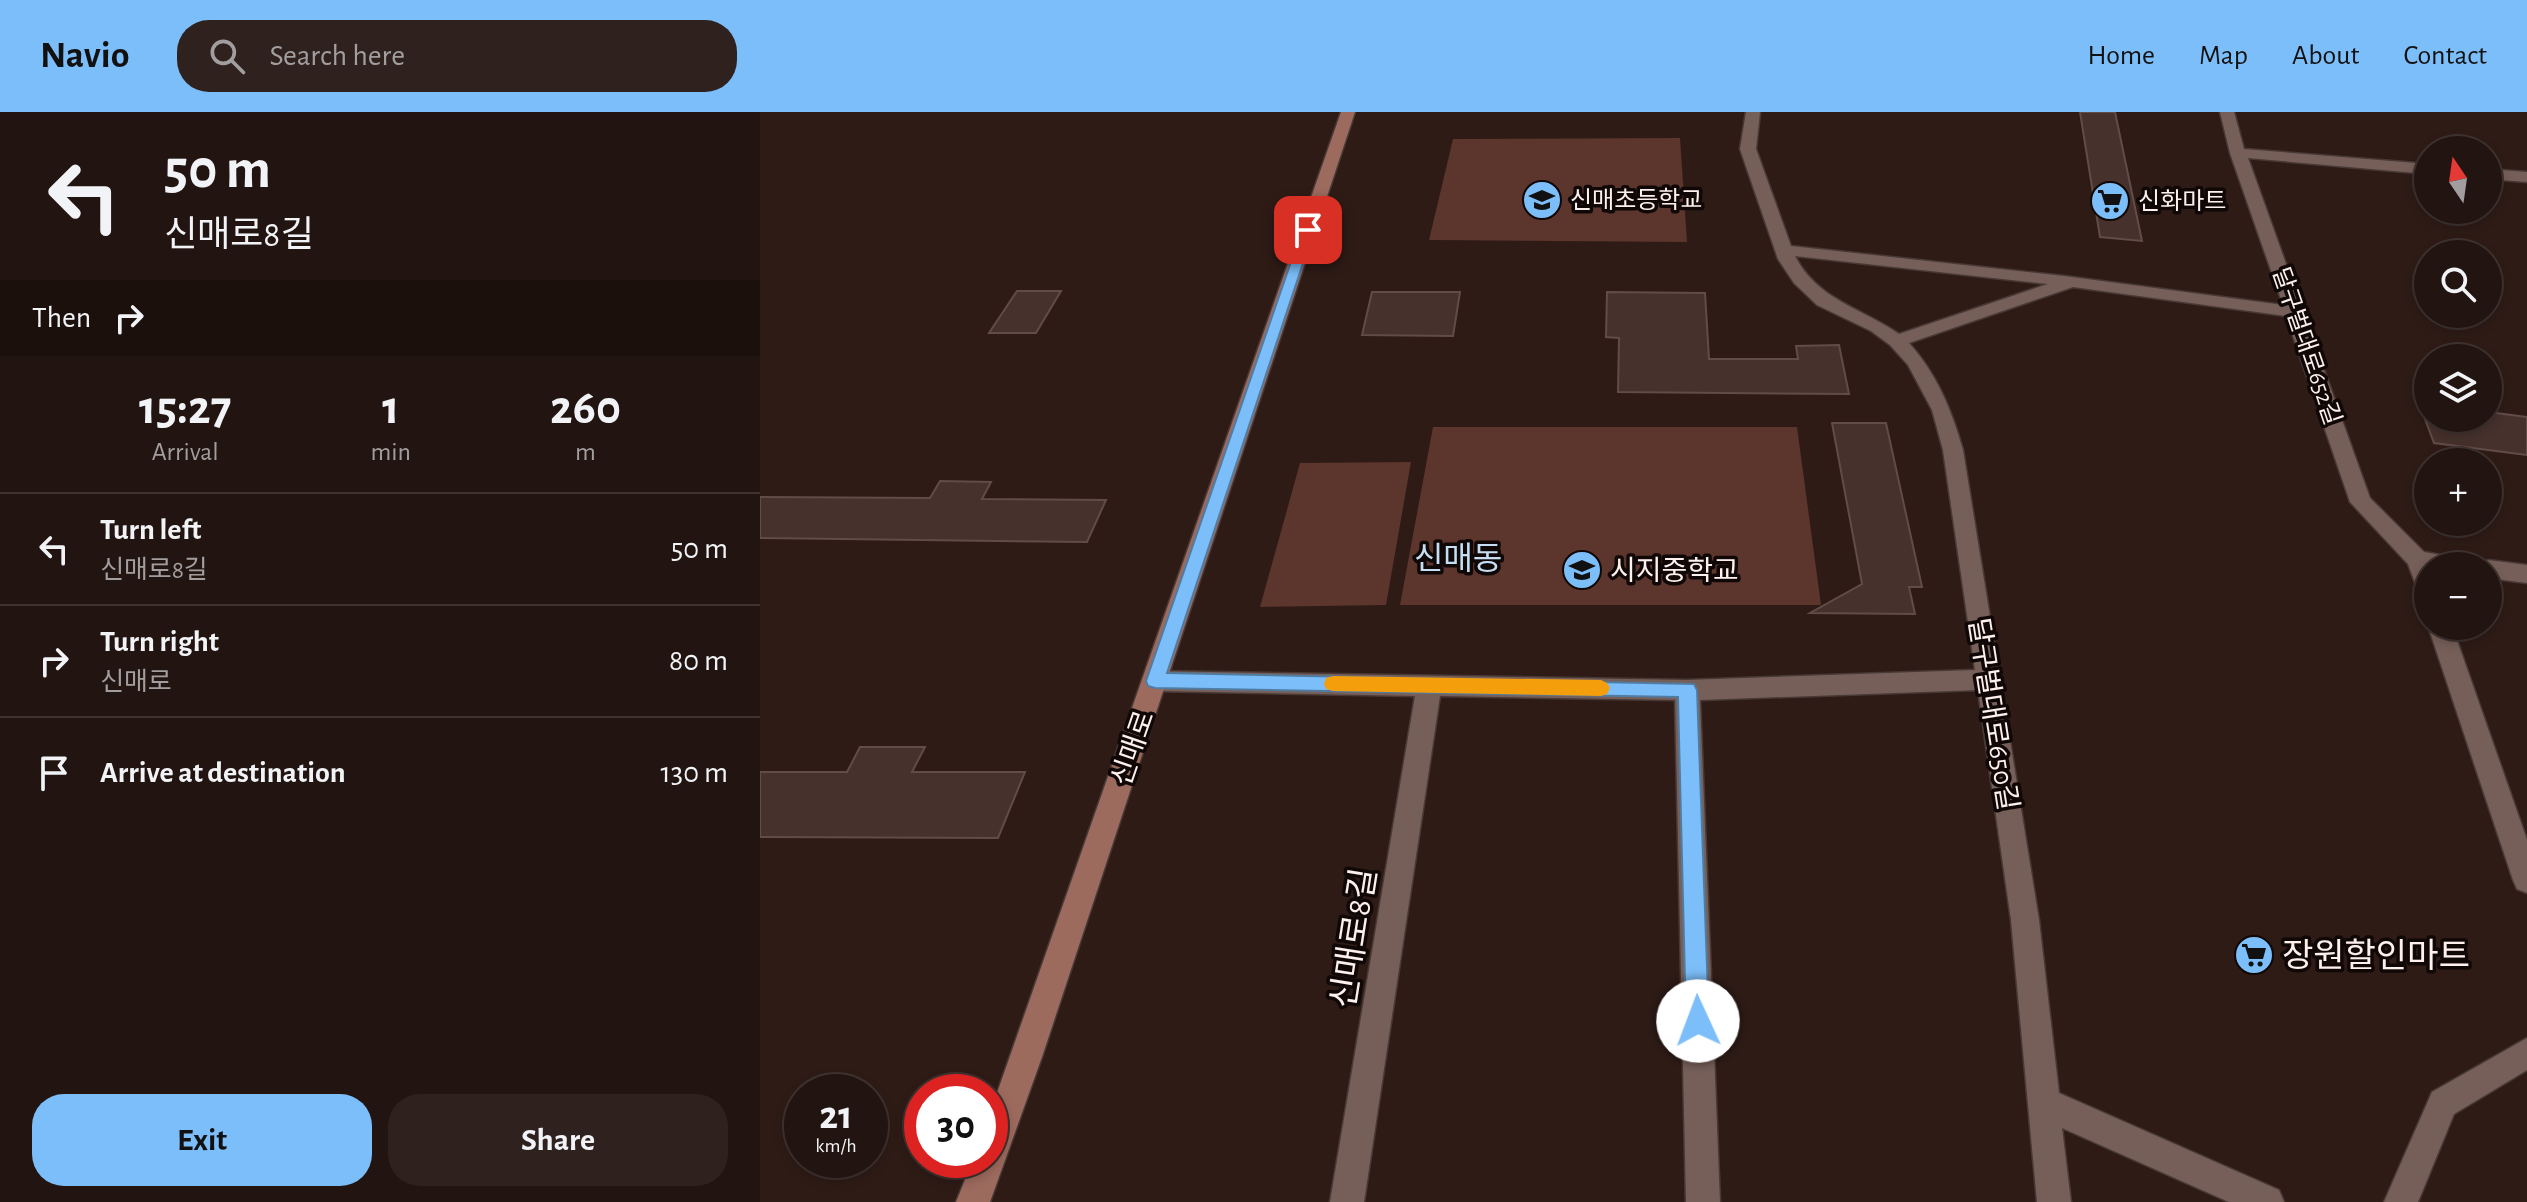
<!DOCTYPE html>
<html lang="en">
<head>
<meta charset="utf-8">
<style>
	body { margin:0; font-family:"Alegreya Sans","Noto Sans KR",sans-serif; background:#2e211e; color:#f1f3f6; height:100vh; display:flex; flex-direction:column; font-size:30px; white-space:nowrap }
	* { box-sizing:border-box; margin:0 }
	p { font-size:26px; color:#a29e9f }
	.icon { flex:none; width:44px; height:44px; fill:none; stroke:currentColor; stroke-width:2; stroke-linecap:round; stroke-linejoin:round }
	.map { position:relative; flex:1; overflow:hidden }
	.details { display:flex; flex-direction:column; background:#221410; width:760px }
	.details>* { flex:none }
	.guide { background:#221410; color:#f1f3f6; overflow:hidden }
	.needle { width:52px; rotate:347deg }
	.tools { position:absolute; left:1654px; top:24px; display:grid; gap:16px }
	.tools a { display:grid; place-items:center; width:88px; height:88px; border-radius:50%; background:#221410; box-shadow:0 4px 12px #0003,0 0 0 2px #3f3330; font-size:40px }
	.speed { position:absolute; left:24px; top:962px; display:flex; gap:16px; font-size:40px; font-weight:700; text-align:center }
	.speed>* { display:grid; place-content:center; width:104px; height:104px; border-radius:50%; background:#221410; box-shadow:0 4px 12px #0003,0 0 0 2px #3f3330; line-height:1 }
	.speed small { font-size:20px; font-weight:400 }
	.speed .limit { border:12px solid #d22; background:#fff; color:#111 }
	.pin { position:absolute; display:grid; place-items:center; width:68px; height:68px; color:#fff; margin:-34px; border-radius:16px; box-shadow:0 4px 12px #0006 }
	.me { position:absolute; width:88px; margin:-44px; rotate:358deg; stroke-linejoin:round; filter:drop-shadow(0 0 6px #0008) }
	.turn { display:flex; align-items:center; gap:28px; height:168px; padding:0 32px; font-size:36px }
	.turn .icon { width:104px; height:104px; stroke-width:2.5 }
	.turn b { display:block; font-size:56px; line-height:68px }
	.then { display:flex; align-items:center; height:76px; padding:0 32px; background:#0003; gap:16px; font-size:30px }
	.eta { display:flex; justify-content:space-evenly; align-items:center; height:136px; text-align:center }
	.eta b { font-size:48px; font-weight:700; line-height:56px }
	.cta { display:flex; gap:16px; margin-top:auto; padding:16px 32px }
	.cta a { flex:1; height:92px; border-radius:32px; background:#7cbef9; color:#111; font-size:32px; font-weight:700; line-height:92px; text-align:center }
	.cta a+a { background:#2e211e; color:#f1f3f6 }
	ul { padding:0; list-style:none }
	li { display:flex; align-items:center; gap:24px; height:112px; padding:0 32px; border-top:2px solid #3f3330 }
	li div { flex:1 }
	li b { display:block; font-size:30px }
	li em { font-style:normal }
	header { display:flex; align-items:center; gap:48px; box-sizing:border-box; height:112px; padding:0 40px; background:#7cbef9; color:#111 }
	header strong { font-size:38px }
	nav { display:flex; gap:44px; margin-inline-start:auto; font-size:28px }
	.search { width:560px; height:72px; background:#2e211e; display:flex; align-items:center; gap:20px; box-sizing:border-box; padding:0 28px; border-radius:32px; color:#a29e9f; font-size:30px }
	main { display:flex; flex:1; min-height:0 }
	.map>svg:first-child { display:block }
	.green { fill:#5c352c }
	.building { fill:#46312c; stroke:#624c47; stroke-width:2 }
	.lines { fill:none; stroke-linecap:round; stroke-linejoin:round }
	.street-casing { stroke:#483936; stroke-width:3 }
	.secondary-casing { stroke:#483936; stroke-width:3 }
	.street { fill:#765f59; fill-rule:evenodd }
	.secondary { fill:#9d6a5e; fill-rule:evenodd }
	.route { fill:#7cbef9; stroke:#517ca2; stroke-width:2 }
	.slow { fill:#f59e0b }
	.labels { text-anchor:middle; stroke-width:7; stroke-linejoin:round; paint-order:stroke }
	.far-poi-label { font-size:24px; fill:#fef0ed; stroke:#100806; text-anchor:start }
	.far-street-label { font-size:24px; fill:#fef0ed; stroke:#100806 }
	.poi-label { font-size:28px; fill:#fef0ed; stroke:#100806; text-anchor:start }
	.street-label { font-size:28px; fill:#fef0ed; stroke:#100806 }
	.quarter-label { font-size:32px; fill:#c6def4; stroke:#100806 }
	.near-street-label { font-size:34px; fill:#fef0ed; stroke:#100806 }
	.near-poi-label { font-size:34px; fill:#fef0ed; stroke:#100806; text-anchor:start }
</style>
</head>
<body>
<header>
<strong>Navio</strong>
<div class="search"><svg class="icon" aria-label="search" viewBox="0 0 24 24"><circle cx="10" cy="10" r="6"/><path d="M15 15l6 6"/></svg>Search here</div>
<nav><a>Home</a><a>Map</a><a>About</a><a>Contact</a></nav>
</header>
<main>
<section class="details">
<div class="guide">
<div class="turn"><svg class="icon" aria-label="left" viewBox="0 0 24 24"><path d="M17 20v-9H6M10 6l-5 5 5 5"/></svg><div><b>50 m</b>신매로8길</div></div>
<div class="then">Then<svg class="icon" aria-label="right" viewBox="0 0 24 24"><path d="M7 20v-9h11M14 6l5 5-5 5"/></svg></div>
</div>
<div class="eta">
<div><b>15:27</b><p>Arrival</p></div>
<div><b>1</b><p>min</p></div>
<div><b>260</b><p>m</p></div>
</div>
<ul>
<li><svg class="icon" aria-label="left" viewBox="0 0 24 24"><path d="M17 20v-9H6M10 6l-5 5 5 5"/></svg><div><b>Turn left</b><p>신매로8길</p></div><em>50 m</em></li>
<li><svg class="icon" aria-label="right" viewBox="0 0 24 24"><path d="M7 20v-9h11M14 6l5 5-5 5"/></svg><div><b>Turn right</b><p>신매로</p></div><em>80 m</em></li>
<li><svg class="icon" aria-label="arrive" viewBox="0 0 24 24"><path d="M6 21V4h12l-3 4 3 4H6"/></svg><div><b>Arrive at destination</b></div><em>130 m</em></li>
</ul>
<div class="cta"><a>Exit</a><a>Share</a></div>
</section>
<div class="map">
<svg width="1767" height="1090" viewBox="0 0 1767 1090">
	<rect width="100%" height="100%" fill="#2e1b16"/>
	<g class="green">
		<path d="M920 26 927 130 669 128 693 27Z"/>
		<path d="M673 315H1037L1061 493H640Z"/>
		<path d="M651 350 626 493 500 495 540 351Z"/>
	</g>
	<g class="building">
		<path d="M1320 0H1355L1382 129 1340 125Z"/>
		<path d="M257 179H301L276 221H229Z"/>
		<path d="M612 180H700L693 224 602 223Z"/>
		<path d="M847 180 945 181 949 247H1038L1036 234 1079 233 1089 282 858 280 859 226 846 225Z"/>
		<path d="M1659 291 1668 293V306H1728V300L1767 305V343L1674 331Z"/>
		<path d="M1072 311H1126L1162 475H1149L1155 502 1050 501 1102 472Z"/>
		<path d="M180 369 231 370 222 387 346 388 327 430 0 426V385L170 386Z"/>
		<path d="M100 635H165L152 660H265L238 726 0 725V660H87Z"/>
	</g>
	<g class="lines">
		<g class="street-casing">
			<g id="street">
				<path d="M986 0H1000L996 37 1031 134 1304 164 1523 193 1470 41 1460 0H1474L1484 37 1668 52V62L1488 46 1610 386 1664 440 1711 448 1714 454H1668V487L1660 484 1648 452 1590 390 1526 204 1313 175 1149 231C1177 262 1192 299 1203 338L1279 808 1299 981 1519 1078 1524 1090H1469L1302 1016 1311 1090H1277L1251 808 1218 578 940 588 960 1090H926L915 588 680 584 604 1090H570L655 584 395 579 386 576 383 569 386 562 395 559 927 568 1215 558 1183 338 1172 298 1148 253 1130 233 1111 219 1057 193 1034 171 1018 147 980 37ZM1035 144 1288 172 1139 222C1102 196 1057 188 1035 144Z"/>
				<path d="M1728 57 1767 60V70L1728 67Z"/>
				<path d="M1728 448 1767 453V471L1728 466V454H1718Z"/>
				<path d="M1668 514H1692L1767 728V781L1757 777 1753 768Z"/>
				<path d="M1767 926V958L1694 1002 1658 1090H1624L1672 980Z"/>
			</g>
		</g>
		<g class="secondary-casing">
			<path id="secondary" d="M581 0H595L282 945 230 1090H196L213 1048H230V1001Z"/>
		</g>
		<use href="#street" class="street"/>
		<use href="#secondary" class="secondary"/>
	</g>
	<path class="route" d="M548 114 554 118 407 561 934 572 937 578 949 909 946 917 938 921 929 917 926 909 918 585 395 576 388 574 386 569 542 118Z"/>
	<path class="slow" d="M573 564 841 568 847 571 850 576 847 582 841 584 573 579 566 577 564 572 566 566Z"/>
	<defs>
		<g id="school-disc" transform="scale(2)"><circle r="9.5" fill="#7cbef9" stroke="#100806"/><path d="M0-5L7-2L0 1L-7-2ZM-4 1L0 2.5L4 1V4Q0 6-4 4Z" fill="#111"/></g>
		<g id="supermarket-disc" transform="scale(2)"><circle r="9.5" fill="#7cbef9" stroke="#100806"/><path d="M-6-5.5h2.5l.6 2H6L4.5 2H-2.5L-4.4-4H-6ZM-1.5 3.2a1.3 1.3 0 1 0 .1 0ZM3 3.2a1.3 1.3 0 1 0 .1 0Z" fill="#111"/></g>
	</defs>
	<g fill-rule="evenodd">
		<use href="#school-disc" x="782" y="88"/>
		<use href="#supermarket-disc" x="1350" y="89"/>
		<use href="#school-disc" x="822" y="458"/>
		<use href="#supermarket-disc" x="1494" y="843"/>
	</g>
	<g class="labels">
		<g class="far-poi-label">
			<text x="810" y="96">신매초등학교</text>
			<text x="1378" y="97">신화마트</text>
		</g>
		<g class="far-street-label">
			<text transform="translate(1547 234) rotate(71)" y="8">달구벌대로652길</text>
		</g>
		<g class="poi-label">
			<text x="850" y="468">시지중학교</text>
		</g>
		<g class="street-label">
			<text transform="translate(1234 602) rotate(81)" y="10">달구벌대로650길</text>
			<text transform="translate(372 636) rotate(-71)" y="10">신매로</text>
		</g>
		<g class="quarter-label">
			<text x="698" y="457">신매동</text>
		</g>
		<g class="near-street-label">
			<text transform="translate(593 826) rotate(-81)" y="12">신매로8길</text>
		</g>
		<g class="near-poi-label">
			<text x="1522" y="855">장원할인마트</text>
		</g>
	</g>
</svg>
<div class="tools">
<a><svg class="needle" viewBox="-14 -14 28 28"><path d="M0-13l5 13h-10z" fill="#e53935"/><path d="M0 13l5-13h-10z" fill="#a29e9f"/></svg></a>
<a><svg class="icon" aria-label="search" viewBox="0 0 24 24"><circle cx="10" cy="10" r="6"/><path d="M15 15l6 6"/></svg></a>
<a><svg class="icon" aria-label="layers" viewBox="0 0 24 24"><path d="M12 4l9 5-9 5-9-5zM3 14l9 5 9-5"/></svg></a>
<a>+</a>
<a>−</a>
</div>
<div class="speed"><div>21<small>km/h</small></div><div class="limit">30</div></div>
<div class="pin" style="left:548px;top:118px;background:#d93025"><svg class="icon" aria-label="arrive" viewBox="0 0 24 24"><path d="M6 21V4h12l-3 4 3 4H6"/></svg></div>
<svg class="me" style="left:938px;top:909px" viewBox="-20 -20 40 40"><circle r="19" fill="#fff"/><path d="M0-13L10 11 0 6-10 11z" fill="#7cbef9"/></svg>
</div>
</main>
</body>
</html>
